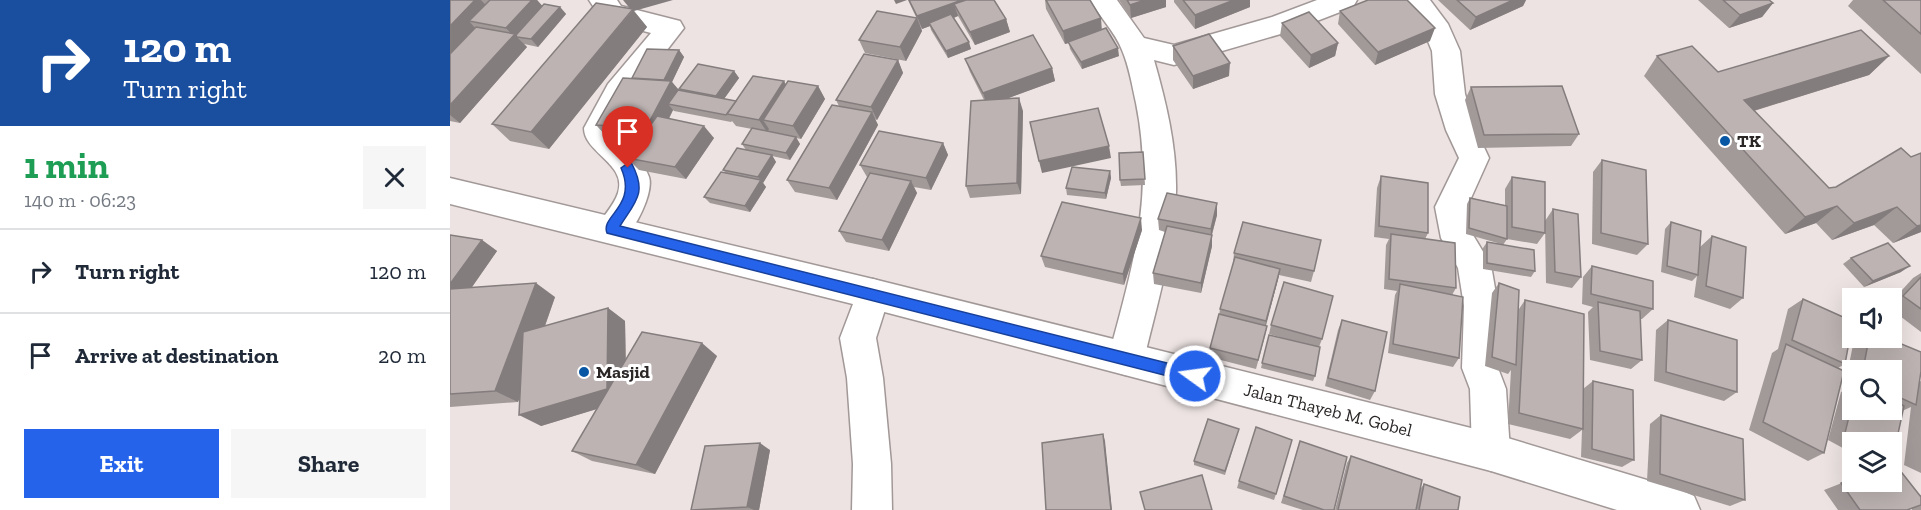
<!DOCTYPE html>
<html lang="en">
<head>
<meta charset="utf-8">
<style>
	body { margin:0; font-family:"Zilla Slab",serif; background:#f6f6f7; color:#1f2937; height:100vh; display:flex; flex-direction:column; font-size:22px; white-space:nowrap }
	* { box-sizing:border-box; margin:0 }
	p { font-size:20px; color:#747a83 }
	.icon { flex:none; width:33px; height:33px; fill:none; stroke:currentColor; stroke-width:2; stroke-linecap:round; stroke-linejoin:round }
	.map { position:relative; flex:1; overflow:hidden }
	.panel { display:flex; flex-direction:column; background:#fff; width:450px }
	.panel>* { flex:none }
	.top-card { background:#1a4fa0; color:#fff; overflow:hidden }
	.tools { position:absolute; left:1392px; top:288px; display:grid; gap:12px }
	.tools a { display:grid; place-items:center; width:60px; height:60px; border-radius:0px; background:#fff; box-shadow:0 6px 24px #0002; font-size:30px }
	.pin { position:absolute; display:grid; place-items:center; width:51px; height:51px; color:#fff; margin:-62px -26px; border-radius:50% 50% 50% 0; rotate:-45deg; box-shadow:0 0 6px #0007 }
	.pin .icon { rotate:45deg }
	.me { position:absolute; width:66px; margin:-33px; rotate:284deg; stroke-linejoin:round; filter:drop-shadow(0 0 4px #0008) }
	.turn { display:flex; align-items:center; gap:21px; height:126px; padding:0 24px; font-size:27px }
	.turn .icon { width:78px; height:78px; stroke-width:2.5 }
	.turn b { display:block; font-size:42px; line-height:51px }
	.round { display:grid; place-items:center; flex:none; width:63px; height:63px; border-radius:0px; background:#f6f6f7 }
	.head { display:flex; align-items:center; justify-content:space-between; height:102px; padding:0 24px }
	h1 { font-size:36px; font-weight:700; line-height:45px; color:#1e9e55 }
	.action { display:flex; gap:12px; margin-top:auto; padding:12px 24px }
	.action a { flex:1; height:69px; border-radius:0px; background:#2563eb; color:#fff; font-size:24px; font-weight:700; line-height:69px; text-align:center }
	.action a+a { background:#f6f6f7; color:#1f2937 }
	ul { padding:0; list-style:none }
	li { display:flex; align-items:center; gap:18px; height:84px; padding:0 24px; border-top:2px solid #e0e1e3 }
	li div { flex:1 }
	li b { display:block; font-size:22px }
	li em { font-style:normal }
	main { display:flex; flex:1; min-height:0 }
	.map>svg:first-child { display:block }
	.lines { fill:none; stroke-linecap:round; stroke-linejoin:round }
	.minor-casing { stroke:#a19897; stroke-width:3 }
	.major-casing { stroke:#a19897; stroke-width:3 }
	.minor { fill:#fff; fill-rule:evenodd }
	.major { fill:#fff; fill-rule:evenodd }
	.wall { fill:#a29a99; fill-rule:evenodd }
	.shaded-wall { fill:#847d7d }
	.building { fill:#bcb3b2; stroke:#847d7d; stroke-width:1.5 }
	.route { fill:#2563eb; stroke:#184099; stroke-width:1.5 }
	.poi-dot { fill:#0757a5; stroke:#fff; stroke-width:2 }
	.labels { text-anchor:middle; stroke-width:6; stroke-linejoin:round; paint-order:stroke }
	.poi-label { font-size:18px; font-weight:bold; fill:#2a2726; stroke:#fff; text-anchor:start }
	.street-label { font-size:18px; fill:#2a2726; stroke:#fff }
</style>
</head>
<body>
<main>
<section class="panel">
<div class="top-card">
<div class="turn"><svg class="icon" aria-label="right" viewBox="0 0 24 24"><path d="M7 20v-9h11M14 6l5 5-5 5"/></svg><div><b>120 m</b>Turn right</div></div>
</div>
<div class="head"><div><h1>1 min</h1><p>140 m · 06:23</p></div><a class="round"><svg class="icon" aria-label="close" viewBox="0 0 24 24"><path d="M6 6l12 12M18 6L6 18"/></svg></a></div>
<ul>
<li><svg class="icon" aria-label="right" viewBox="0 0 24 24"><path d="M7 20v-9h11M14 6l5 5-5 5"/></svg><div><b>Turn right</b></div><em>120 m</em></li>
<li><svg class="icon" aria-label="arrive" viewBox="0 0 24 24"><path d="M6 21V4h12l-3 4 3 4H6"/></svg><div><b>Arrive at destination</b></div><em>20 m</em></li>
</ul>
<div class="action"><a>Exit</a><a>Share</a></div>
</section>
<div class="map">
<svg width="1471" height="510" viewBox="0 0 1471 510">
	<rect width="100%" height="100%" fill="#ece3e2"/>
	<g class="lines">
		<g class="minor-casing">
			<g id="minor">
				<path d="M139 0H167L171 6 230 21 234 28 179 99 164 128C175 145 192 156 199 177 204 192 185 231 172 240 164 245 157 242 150 240L145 230C151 218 164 206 168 193 178 164 134 153 134 128L158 84 201 33 152 20Z"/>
				<path d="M640 0H667L694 38 724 45 822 17 867 0H907L903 7 841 31 724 65 704 60C716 102 727 147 726 192 724 249 707 304 694 359L689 371 676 375 663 371 658 359C682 268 705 198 686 103 682 85 679 66 672 50 665 32 649 16 640 0Z"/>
				<path d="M953 0H980L998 24 1010 51 1015 94 1026 130 1039 158 1017 207 1023 235 1041 265 1048 306V368L1056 389 1060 452 1054 465 1041 471 1028 465 1022 452 1020 389 1012 368 1014 306 1008 268 991 238 985 207 1009 158 996 130 985 94 982 51 972 27Z"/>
				<path d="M423 279 435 283 440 294 426 338 433 378 441 464 442 510H402L403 464 397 378 390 338 411 283Z"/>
			</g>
		</g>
		<g class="major-casing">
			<path id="major" d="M0 178 423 279 1041 433 1230 490 1244 496 1250 510H1167L1041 471 423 309 0 204Z"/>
		</g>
		<use href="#minor" class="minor"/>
		<use href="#major" class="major"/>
	</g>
	<g class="wall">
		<path d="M0 0H87L92 6 110 7 116 14 88 47 74 44 77 47 10 123 0 121Z"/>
		<path d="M458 0H544L556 19 560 32 525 45 508 16 504 18 521 49 498 58 481 30 480 26 472 29 470 24 472 31 456 61 415 53 409 40 466 17Z"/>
		<path d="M595 0H640L652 30 669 56 632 69 620 49 619 43 615 44 596 9Z"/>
		<path d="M669 0H716V7L681 18Z"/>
		<path d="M724 0H800V7L745 29 724 2Z"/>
		<path d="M988 0H1076L1073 6 1020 30Z"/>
		<path d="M1248 0H1319L1323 3 1312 17 1279 28Z"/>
		<path d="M1403 0H1471V74L1398 6Z"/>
		<path d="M184 11 197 27 99 149 60 141 42 124Z"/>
		<path d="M890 11 980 41 925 65 888 24Z"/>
		<path d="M832 23 888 43 885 56 859 68 830 36Z"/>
		<path d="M723 46 779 76 743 89 723 60Z"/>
		<path d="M229 50 234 57 222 82 229 90 231 91 229 89 284 71 289 78 274 99 286 101 336 85 368 86 375 99 351 139 346 138 350 144 340 160 322 156 326 162 313 183 316 187 300 212 260 203 254 197 276 173 273 170 296 150 292 144 302 129 286 126 282 121 281 122 224 111 223 110 219 119 264 138 236 179 189 170 177 158 190 140 158 138 146 125 182 78Z"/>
		<path d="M1207 56 1268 72 1439 56 1419 75 1304 111 1379 188 1386 187 1451 148 1471 232 1443 243 1424 225 1382 240 1366 223 1335 234 1194 76Z"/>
		<path d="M515 59 602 68 605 81 556 99 573 111 571 194 520 198 516 186 534 100 520 72Z"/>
		<path d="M448 60 453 73 427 120 425 119 428 125 387 200 345 192 337 180 389 106 386 100Z"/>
		<path d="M1021 87 1129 134 1121 146 1028 148 1015 100Z"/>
		<path d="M493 143 498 155 481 190 464 187 467 193 439 251 396 242 389 231 417 177 410 165Z"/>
		<path d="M693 152 695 185 671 186 670 180Z"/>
		<path d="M1152 160 1198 244 1187 255 1142 244 1143 172Z"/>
		<path d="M660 171 661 178 656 199 617 195 616 188Z"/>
		<path d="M931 176 978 233 975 239 1006 288 1002 295 1009 358 1003 367 938 353 945 295 947 291 934 289 936 245 939 239 924 237 927 188Z"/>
		<path d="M1062 177 1095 233 1087 244 1057 239 1053 245 1085 271 1081 277 1033 269V248L1037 242 1051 244 1016 234 1017 204 1020 198 1055 205V189Z"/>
		<path d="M1103 209 1131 277 1122 288 1096 283 1095 221Z"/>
		<path d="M767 215 762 235V246L751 293 704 284 703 273 715 232 709 230 708 219Z"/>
		<path d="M1221 222 1250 247 1262 236 1293 298 1280 309 1244 297 1247 276 1242 281 1211 272 1215 229Z"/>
		<path d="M692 230 674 285 595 267 591 256Z"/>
		<path d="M0 235 32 240 47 251 22 287 105 297 95 326 158 308 175 321 176 360 267 356 205 474 142 461 122 451 147 409 91 426 70 396 68 402 0 407Z"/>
		<path d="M784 253 864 271 861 282 829 275 816 326H817L815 336 806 369 759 357 760 348 769 316 770 309 783 264Z"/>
		<path d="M1401 258 1451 272 1414 287 1393 264Z"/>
		<path d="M1142 266 1203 309 1192 319H1190L1192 360 1181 369 1140 360 1138 312 1143 307 1132 304 1133 277Z"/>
		<path d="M1471 273V332L1442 310V301L1463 278Z"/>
		<path d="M1049 283 1069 309 1075 300 1133 389 1143 381 1184 460 1172 467 1131 457 1132 430 1120 439 1058 424 1061 370 1058 374 1035 366 1042 293Z"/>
		<path d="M1353 299 1395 364 1388 368 1374 453 1358 461 1299 430 1322 353 1328 349 1338 309Z"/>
		<path d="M892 320 925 391 920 400 875 386 888 330Z"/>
		<path d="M1218 320 1287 392 1274 401 1204 381 1206 330Z"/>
		<path d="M821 325 872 339 869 347 865 376 863 381 811 368 819 335 833 338 819 334Z"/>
		<path d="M1408 338H1437L1469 382 1471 381V473L1454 465 1461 407 1452 411 1443 457H1442V442H1402V453L1378 440 1391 392 1396 390 1394 389 1404 340ZM1402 370H1442V410H1402Z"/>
		<path d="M1211 415 1295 500 1280 506 1197 481 1200 424Z"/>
		<path d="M789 429 775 475 744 465V461Z"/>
		<path d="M850 441 884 510H853L831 503Z"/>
		<path d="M320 450 309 510H241Z"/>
		<path d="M901 456 971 488 974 484 1008 510H885L897 463Z"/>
		<path d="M1402 479 1471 495V510H1462V508L1457 510H1388L1374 490Z"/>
		<path d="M789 481 826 494 824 500 787 488Z"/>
	</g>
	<g class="shaded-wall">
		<path d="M25 0H31L41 11 19 21 25 28 0 54V26Z"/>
		<path d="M82 0H87L97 11 67 37 77 47 10 123 0 115V105L63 36 56 28Z"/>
		<path d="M173 0H223L184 11 197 27 99 149 81 132 182 11Z"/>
		<path d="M444 0H457L446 4Z"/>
		<path d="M512 0H539L504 4 508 16 481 26 479 23 480 26 472 29 467 16Z"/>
		<path d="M695 0H716V7L681 18 680 5Z"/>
		<path d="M784 0H800V7L745 29V15Z"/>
		<path d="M1063 0H1076L1073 6 1020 30 1026 17Z"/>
		<path d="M1323 3 1312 17 1279 28 1290 15Z"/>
		<path d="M110 7 116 14 88 47 81 39Z"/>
		<path d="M467 18 472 31 456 61 450 47Z"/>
		<path d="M651 18 652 32 615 44 613 31Z"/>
		<path d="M556 19 560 32 525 45 520 32Z"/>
		<path d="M985 28 980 41 925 65 928 52Z"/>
		<path d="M519 42 521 49 498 58 496 51Z"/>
		<path d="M888 43 885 56 859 68 861 55Z"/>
		<path d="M668 48 669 56 632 69 631 62Z"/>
		<path d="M229 50 234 57 222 82 232 94 218 104 223 110 207 141 196 128 214 80Z"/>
		<path d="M1439 56 1419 75 1277 119 1294 100Z"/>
		<path d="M448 60 453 73 427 120 421 107Z"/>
		<path d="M780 63 779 76 743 89V76Z"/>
		<path d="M602 68 605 81 537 106 533 93Z"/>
		<path d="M284 71 289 78 271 103 266 96Z"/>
		<path d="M334 81 341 94 313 120 319 129 317 132 309 120Z"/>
		<path d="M368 86 375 99 351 139 343 126Z"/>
		<path d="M569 98 573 111 571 194 567 183Z"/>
		<path d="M422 112 428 125 387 200 379 188Z"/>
		<path d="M254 126 264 138 236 179 225 167Z"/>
		<path d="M346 137 350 144 340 160 336 153Z"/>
		<path d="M493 143 498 155 481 190 476 178Z"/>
		<path d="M659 146 661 158 592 173 589 161Z"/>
		<path d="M322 155 326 162 313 183 308 177Z"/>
		<path d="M660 171 661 178 656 199 655 193Z"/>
		<path d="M311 180 316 187 300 212 295 206Z"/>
		<path d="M461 181 467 193 439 251 432 240Z"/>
		<path d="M767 203V215L760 241 761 229Z"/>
		<path d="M1387 206 1366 223 1335 234 1355 217Z"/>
		<path d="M1447 207 1424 225 1382 240 1404 223Z"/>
		<path d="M691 218 692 230 674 285 673 274Z"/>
		<path d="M1471 225V232L1443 243 1467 226Z"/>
		<path d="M762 235V246L751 293V283Z"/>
		<path d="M32 240 47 251 6 310 0 307V284Z"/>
		<path d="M1460 266 1451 272 1414 287 1423 281Z"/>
		<path d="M830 269 828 280 814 331 816 321Z"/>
		<path d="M86 283 105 297 68 402 45 391Z"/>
		<path d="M158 308 175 321 176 400 91 426 69 415Z"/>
		<path d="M252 343 267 356 205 474 186 465Z"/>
		<path d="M653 434 655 441 662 510H661Z"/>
		<path d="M310 443 320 450 309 510H304L297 507Z"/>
	</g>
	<g class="building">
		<path d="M0 0H25L0 26Z"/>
		<path d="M40 0H82L56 28 19 21Z"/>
		<path d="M459 0H512L467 16Z"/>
		<path d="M516 0H544L556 19 520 32 504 4Z"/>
		<path d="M596 0H640L651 18 613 31Z"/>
		<path d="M677 0H695L680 5Z"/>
		<path d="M733 0H784L745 15Z"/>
		<path d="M918 0H957L985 28 928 52 890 11Z"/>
		<path d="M1007 0H1063L1026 17Z"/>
		<path d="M1273 0H1319L1323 3 1290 15Z"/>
		<path d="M1433 0H1471V34Z"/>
		<path d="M146 3 183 9 81 132 42 124Z"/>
		<path d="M94 4 110 7 81 39 67 37 66 35Z"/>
		<path d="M427 11 467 18 450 47 409 40Z"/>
		<path d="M859 12 888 43 861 55 832 23Z"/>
		<path d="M501 14 519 42 496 51 479 23Z"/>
		<path d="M26 27 65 34 0 105V54Z"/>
		<path d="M656 28 668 48 631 62 618 42Z"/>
		<path d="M1411 30 1439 56 1294 100 1379 188 1386 187 1451 148 1461 157 1471 153V225L1467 226 1447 207 1404 223 1387 206 1355 217 1207 56 1242 46 1268 72Z"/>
		<path d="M759 34 780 63 743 76 723 46Z"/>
		<path d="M583 35 602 68 533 93 515 59Z"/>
		<path d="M197 49 229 50 214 80 182 78Z"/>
		<path d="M414 54 448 60 421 107 386 100Z"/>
		<path d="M248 64 284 71 266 96 229 89Z"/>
		<path d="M303 76 334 81 309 120 277 114Z"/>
		<path d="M173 78 221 81 196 128 146 125Z"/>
		<path d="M338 81 368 86 343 126 313 120Z"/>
		<path d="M1112 86 1129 134 1034 135 1021 87Z"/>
		<path d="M228 90 286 101 276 115 218 104Z"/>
		<path d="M569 98 567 183 516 186 521 101Z"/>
		<path d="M382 105 422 112 379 188 337 180Z"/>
		<path d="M648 108 659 146 589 161 580 122Z"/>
		<path d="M207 116 254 126 225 167 177 158Z"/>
		<path d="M302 128 346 137 336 153 292 144Z"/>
		<path d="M429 131 493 143 476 178 410 165Z"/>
		<path d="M287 148 322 155 308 177 273 170Z"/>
		<path d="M693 152 695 179 670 180 669 153Z"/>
		<path d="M1152 160 1196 170 1198 244 1151 233Z"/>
		<path d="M622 167 660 171 655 193 616 188Z"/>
		<path d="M271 172 311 180 295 206 254 197Z"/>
		<path d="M420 173 461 181 432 240 389 231Z"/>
		<path d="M931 176 978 183V233L929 226Z"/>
		<path d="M1062 177 1095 182V233L1062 227Z"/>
		<path d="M717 193 767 203 761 229 708 219Z"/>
		<path d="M1020 198 1057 206V239L1019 228Z"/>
		<path d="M612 202 691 218 673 274 591 256Z"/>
		<path d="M1103 209 1128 214 1131 277 1105 272Z"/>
		<path d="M793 222 871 240 864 271 784 253Z"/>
		<path d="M1221 222 1251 231 1248 275 1217 266Z"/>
		<path d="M717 226 762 235 751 283 703 273Z"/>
		<path d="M941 234 1005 243 1006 288 939 279Z"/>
		<path d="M0 235 32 240 0 284Z"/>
		<path d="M1262 236 1296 247 1293 298 1256 286Z"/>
		<path d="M1037 242 1084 250 1085 271 1037 263Z"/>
		<path d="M1438 243 1460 266 1423 281 1401 258Z"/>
		<path d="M785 257 830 269 816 321 770 309Z"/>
		<path d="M1142 266 1203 281V309L1141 294Z"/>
		<path d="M1471 277V309L1453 296Z"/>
		<path d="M834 282 883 296 872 339 821 325Z"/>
		<path d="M86 283 45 391 0 394V289Z"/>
		<path d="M1049 283 1069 290 1066 365 1042 357Z"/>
		<path d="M950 284 1013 297 1009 358 943 344Z"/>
		<path d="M1353 299 1402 321V326L1395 364 1342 340Z"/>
		<path d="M1075 300 1134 314 1133 429 1069 413Z"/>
		<path d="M1148 302 1190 311 1192 360 1150 351Z"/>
		<path d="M158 308 157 389 69 415 73 332Z"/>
		<path d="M769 314 817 326 808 360 760 348Z"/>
		<path d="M892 320 937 332 925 391 878 378Z"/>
		<path d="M1218 320 1287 340V392L1216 372Z"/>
		<path d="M192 332 252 343 186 465 122 451Z"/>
		<path d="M819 335 870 347 865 376 812 363Z"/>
		<path d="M1419 338H1437L1471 352V371L1466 405 1442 394V370H1413Z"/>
		<path d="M1336 344 1394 371 1374 453 1313 422Z"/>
		<path d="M1143 381 1183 390 1184 460 1142 449Z"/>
		<path d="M1442 400 1454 406 1443 457 1442 456V442H1415L1395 433 1402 404V410H1442Z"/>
		<path d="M1211 415 1293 439 1295 500 1210 474Z"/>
		<path d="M758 419 789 429 775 471 744 461Z"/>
		<path d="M806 427 842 440 826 494 789 481Z"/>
		<path d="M653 434 661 510H596L592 443Z"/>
		<path d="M850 441 897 457 884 510H874L834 496Z"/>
		<path d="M310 443 297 507 241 510 255 446Z"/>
		<path d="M901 456 972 480 966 510H888Z"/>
		<path d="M1445 464 1471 497V505L1457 510H1410L1391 483 1402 479V482H1442V466Z"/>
		<path d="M752 475 762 510H695L690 492Z"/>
		<path d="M974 484 1010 497 1008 510H969Z"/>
	</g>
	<path class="route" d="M178 163 182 164C197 193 186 201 170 226L745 370 750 372 752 376 750 381 745 383 157 233C150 216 188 206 171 168Z"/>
	<g class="poi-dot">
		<circle cx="1275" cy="141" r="6"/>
		<circle cx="134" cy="372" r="6"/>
	</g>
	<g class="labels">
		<g class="poi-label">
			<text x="1287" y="147">TK</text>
			<text x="146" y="378">Masjid</text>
		</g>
		<g class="street-label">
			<text transform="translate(878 410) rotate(14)" y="6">Jalan Thayeb M. Gobel</text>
		</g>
	</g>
</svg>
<div class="tools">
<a><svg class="icon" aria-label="sound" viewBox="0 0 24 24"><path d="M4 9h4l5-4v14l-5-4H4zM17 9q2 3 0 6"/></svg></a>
<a><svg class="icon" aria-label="search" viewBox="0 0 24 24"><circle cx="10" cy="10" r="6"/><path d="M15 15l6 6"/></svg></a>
<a><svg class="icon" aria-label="layers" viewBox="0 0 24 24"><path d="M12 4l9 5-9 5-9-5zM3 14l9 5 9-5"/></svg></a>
</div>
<div class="pin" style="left:178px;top:168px;background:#d93025"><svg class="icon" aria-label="arrive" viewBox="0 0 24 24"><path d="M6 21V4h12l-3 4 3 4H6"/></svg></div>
<svg class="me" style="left:745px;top:376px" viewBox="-20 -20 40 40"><circle r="17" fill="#2563eb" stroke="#fff" stroke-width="3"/><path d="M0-11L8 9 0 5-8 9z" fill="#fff"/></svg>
</div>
</main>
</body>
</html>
